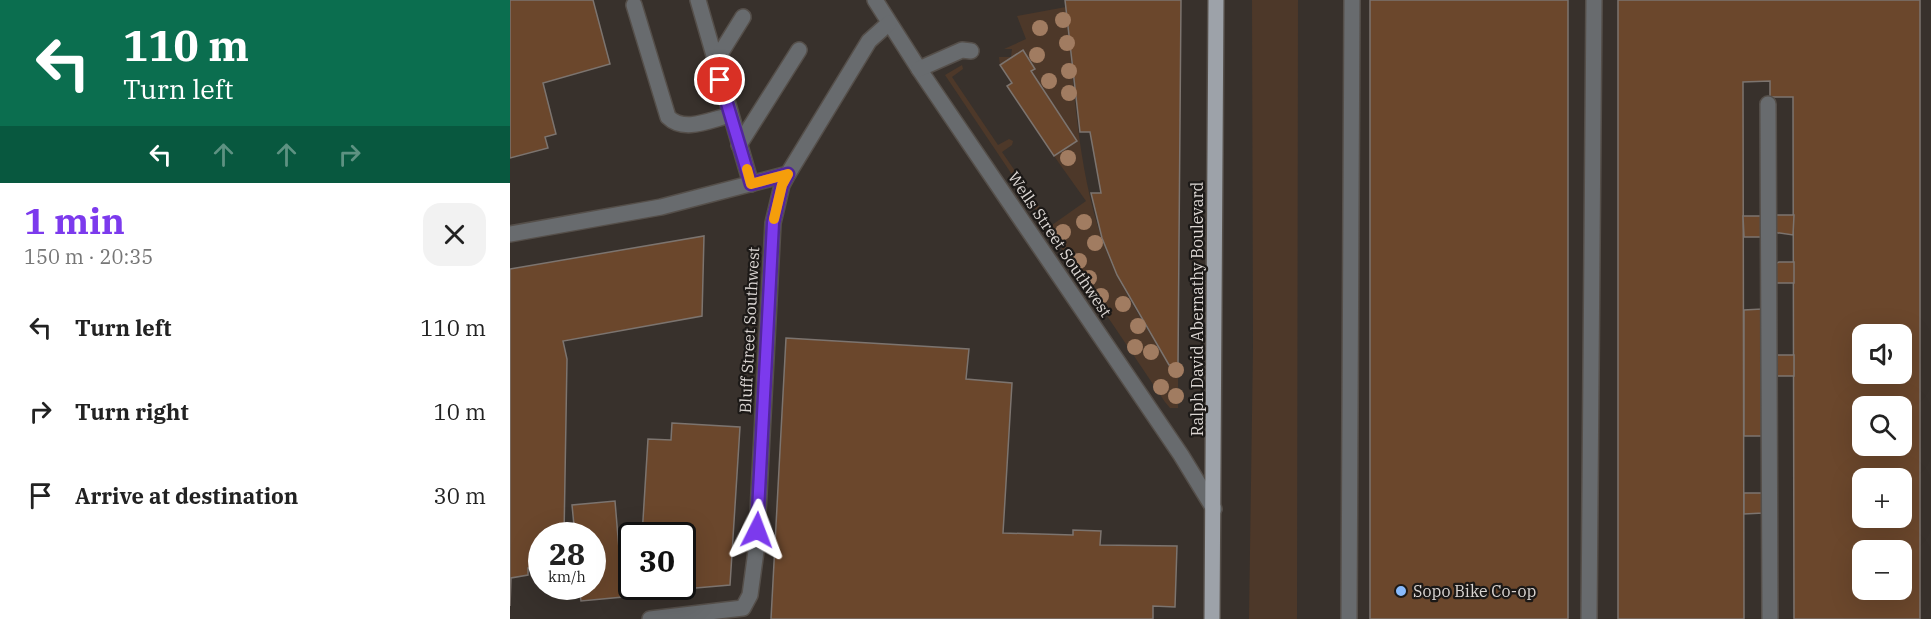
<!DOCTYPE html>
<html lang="en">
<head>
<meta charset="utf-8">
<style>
	body { margin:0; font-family:"IBM Plex Serif",serif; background:#f2f2f2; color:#222; height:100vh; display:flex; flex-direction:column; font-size:22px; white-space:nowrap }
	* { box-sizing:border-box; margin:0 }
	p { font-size:20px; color:#767676 }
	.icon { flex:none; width:33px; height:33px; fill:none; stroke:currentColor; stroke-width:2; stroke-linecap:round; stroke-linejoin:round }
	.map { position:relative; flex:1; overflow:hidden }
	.drawer { display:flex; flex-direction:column; background:#fff; width:510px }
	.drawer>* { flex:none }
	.hud { background:#0b6e4f; color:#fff; overflow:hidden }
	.fabs { position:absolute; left:1342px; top:324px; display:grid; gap:12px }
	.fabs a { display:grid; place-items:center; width:60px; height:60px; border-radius:12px; background:#fff; box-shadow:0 6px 24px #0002; font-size:30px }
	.speed { position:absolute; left:18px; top:522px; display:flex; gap:12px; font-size:30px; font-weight:700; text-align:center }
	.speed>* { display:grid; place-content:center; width:78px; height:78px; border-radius:50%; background:#fff; box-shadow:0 6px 24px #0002; line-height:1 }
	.speed small { font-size:15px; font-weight:400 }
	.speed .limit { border:3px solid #111; border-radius:9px; background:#fff; color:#111 }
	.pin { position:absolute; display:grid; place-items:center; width:51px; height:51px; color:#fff; margin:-26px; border:3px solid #fff; border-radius:50%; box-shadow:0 2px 6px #0007 }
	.me { position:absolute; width:66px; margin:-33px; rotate:3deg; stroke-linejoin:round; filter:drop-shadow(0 0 4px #0008) }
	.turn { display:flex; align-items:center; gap:21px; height:126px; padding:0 24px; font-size:27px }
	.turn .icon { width:78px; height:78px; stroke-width:2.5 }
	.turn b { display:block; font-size:42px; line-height:51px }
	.lanes { display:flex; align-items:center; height:57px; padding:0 24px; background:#0003; justify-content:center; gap:30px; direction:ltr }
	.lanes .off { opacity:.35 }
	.round { display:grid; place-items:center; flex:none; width:63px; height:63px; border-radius:18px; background:#f2f2f2 }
	.headline { display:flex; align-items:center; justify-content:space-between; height:102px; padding:0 24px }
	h1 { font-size:36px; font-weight:700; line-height:45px; color:#7c3aed }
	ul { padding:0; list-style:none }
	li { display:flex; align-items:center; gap:18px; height:84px; padding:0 24px }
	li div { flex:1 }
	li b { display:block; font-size:22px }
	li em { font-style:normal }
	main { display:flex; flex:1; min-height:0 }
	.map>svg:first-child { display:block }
	.green { fill:#4d3829 }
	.building { fill:#6b472c; stroke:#7c746f; stroke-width:1.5; fill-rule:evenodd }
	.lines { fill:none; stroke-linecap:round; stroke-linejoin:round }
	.minor-casing { stroke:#554f4a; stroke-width:18 }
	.major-casing { stroke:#554f4a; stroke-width:18 }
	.minor { stroke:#686b6e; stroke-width:15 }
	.major { stroke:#9da2a9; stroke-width:15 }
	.tree { fill:#a17c61 }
	.route-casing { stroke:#51269a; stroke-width:15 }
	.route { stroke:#7c3aed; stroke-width:10 }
	.slow { stroke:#f59e0b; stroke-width:10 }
	.poi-dot { fill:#88bafc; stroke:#1c1917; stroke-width:2 }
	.labels { text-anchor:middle; stroke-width:4.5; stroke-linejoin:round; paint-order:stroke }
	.street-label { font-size:16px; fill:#dbd6d3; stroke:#1c1917 }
	.poi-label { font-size:16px; fill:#dbd6d3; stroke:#1c1917; text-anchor:start }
</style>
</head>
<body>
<main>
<section class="drawer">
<div class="hud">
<div class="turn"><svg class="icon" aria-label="left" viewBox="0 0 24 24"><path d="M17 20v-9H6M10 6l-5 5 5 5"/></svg><div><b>110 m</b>Turn left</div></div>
<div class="lanes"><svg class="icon" aria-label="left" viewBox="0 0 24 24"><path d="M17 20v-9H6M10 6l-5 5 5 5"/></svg><svg class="icon off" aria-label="ahead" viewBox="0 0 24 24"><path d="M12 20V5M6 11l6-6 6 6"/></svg><svg class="icon off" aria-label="ahead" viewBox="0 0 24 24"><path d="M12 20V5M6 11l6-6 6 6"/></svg><svg class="icon off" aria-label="right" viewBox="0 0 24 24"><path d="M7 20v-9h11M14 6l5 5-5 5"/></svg></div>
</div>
<div class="headline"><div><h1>1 min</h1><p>150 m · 20:35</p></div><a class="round"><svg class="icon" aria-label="close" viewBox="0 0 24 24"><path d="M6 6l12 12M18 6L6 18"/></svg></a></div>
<ul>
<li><svg class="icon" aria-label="left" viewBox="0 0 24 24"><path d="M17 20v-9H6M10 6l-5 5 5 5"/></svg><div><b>Turn left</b></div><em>110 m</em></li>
<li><svg class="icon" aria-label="right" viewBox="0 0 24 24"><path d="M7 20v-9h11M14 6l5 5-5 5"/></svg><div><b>Turn right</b></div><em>10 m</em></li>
<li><svg class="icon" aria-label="arrive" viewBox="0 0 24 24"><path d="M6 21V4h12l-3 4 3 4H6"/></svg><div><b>Arrive at destination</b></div><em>30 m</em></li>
</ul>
</section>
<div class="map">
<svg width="1421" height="619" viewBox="0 0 1421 619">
	<rect width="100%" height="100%" fill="#38312c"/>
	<g class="green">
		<path d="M742 0H788L787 619H739L743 347Z"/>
		<path d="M556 7C564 84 567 166 592 239 607 284 635 324 659 365H668V408H660L655 402 435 75 452 65 453 69 442 77 488 145 499 139 503 141 502 145 492 152 542 225 576 201 544 156 566 141 521 71 525 68 513 51 490 65 489 57H501L502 49H494L516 39 507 16Z"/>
	</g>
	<g class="building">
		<path d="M0 0H83L100 64 33 83 46 134 35 137 38 148 0 158Z"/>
		<path d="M555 0H671L668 365H659L607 275 592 238 581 193H591L580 132H570Z"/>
		<rect x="860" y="0" width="198" height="619"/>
		<path d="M1108 0H1410V619H1284L1283 97H1260V81L1233 82 1234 619H1108ZM1353 334H1392V374H1353ZM1353 406H1392V446H1353ZM1353 478H1392V518H1353ZM1353 550H1392V590H1353Z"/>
		<path d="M513 50 525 69 521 71 567 141 544 156 497 86 502 83 490 65Z"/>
		<path d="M1262 215H1284L1283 235 1262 232Z"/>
		<path d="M1233 216H1252V237H1234Z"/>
		<path d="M194 236 192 316 53 341 57 359 54 536H32V568H18V575L1 578 0 606V269Z"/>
		<path d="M1269 262H1284V283H1262V265Z"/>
		<path d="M1252 309V436H1234V310Z"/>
		<path d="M276 338 459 349 456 379 502 383 493 533 563 535V530L591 531 590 545 667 546 665 607 643 606V619H261Z"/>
		<rect x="1263" y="355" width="21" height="21"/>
		<path d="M162 423 230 427 220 585 128 593 129 586H172V536H132L138 439 161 440Z"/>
		<path d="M1234 493H1253V513L1234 514Z"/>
		<path d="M105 501 113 597 71 601 69 586H82V536H65L62 505Z"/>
	</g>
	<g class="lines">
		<g class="minor-casing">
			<g id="minor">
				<path d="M188 0 241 184"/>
				<path d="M365 0 409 69 671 455 704 509"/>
				<path d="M124 5 158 117C174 133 200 120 220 115"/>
				<path d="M205 62 233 17"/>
				<path d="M409 69 452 50 461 51"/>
				<path d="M1258 104 1260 619"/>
				<path d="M229 145 289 50"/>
				<path d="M0 234 151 207 278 174"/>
				<path d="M140 619 233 608 240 595 246 551 263 223 272 185 278 174 359 41 379 23"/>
				<path d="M839 619 842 0"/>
				<path d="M1079 619 1084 0"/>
			</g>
		</g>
		<g class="major-casing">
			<path id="major" d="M702 619 706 0"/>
		</g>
		<use href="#minor" class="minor"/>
		<use href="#major" class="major"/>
	</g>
	<g class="tree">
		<circle cx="553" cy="20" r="8"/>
		<circle cx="530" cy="28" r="8"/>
		<circle cx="557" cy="43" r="8"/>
		<circle cx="527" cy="55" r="8"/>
		<circle cx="559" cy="71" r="8"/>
		<circle cx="539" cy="81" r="8"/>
		<circle cx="559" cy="93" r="8"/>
		<circle cx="558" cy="158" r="8"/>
		<circle cx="574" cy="222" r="8"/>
		<circle cx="553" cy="232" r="8"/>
		<circle cx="585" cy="243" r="8"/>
		<circle cx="569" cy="261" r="8"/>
		<circle cx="579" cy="278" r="8"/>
		<circle cx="591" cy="296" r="8"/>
		<circle cx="613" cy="304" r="8"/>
		<circle cx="628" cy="326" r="8"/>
		<circle cx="625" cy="347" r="8"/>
		<circle cx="641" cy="352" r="8"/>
		<circle cx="666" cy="370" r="8"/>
		<circle cx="651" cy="387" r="8"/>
		<circle cx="666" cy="396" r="8"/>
	</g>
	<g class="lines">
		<g class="route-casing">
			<path id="route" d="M210 80 241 184 278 174 272 185 263 223 247 530"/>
		</g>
		<use href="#route" class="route"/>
		<path class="slow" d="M237 169 241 184 278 174 272 185 264 219"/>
	</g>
	<circle class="poi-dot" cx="891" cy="591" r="6"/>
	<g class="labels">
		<g class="street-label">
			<text transform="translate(550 244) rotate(56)" y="6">Wells Street Southwest</text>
			<text transform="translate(687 309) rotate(-90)" y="6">Ralph David Abernathy Boulevard</text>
			<text transform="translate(239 330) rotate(-87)" y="6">Bluff Street Southwest</text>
		</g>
		<g class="poi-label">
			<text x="903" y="597">Sopo Bike Co-op</text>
		</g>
	</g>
</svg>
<div class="fabs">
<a><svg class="icon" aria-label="sound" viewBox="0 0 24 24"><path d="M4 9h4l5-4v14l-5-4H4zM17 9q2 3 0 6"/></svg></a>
<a><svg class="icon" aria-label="search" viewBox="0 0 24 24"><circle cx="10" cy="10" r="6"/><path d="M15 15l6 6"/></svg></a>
<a>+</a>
<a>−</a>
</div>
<div class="speed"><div>28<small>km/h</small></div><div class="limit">30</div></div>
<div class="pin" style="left:210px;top:80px;background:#d93025"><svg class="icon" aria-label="arrive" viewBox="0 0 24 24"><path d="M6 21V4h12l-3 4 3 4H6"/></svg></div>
<svg class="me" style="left:247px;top:530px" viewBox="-20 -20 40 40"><path d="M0-17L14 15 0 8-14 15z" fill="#7c3aed" stroke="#fff" stroke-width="4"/></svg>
</div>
</main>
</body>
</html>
